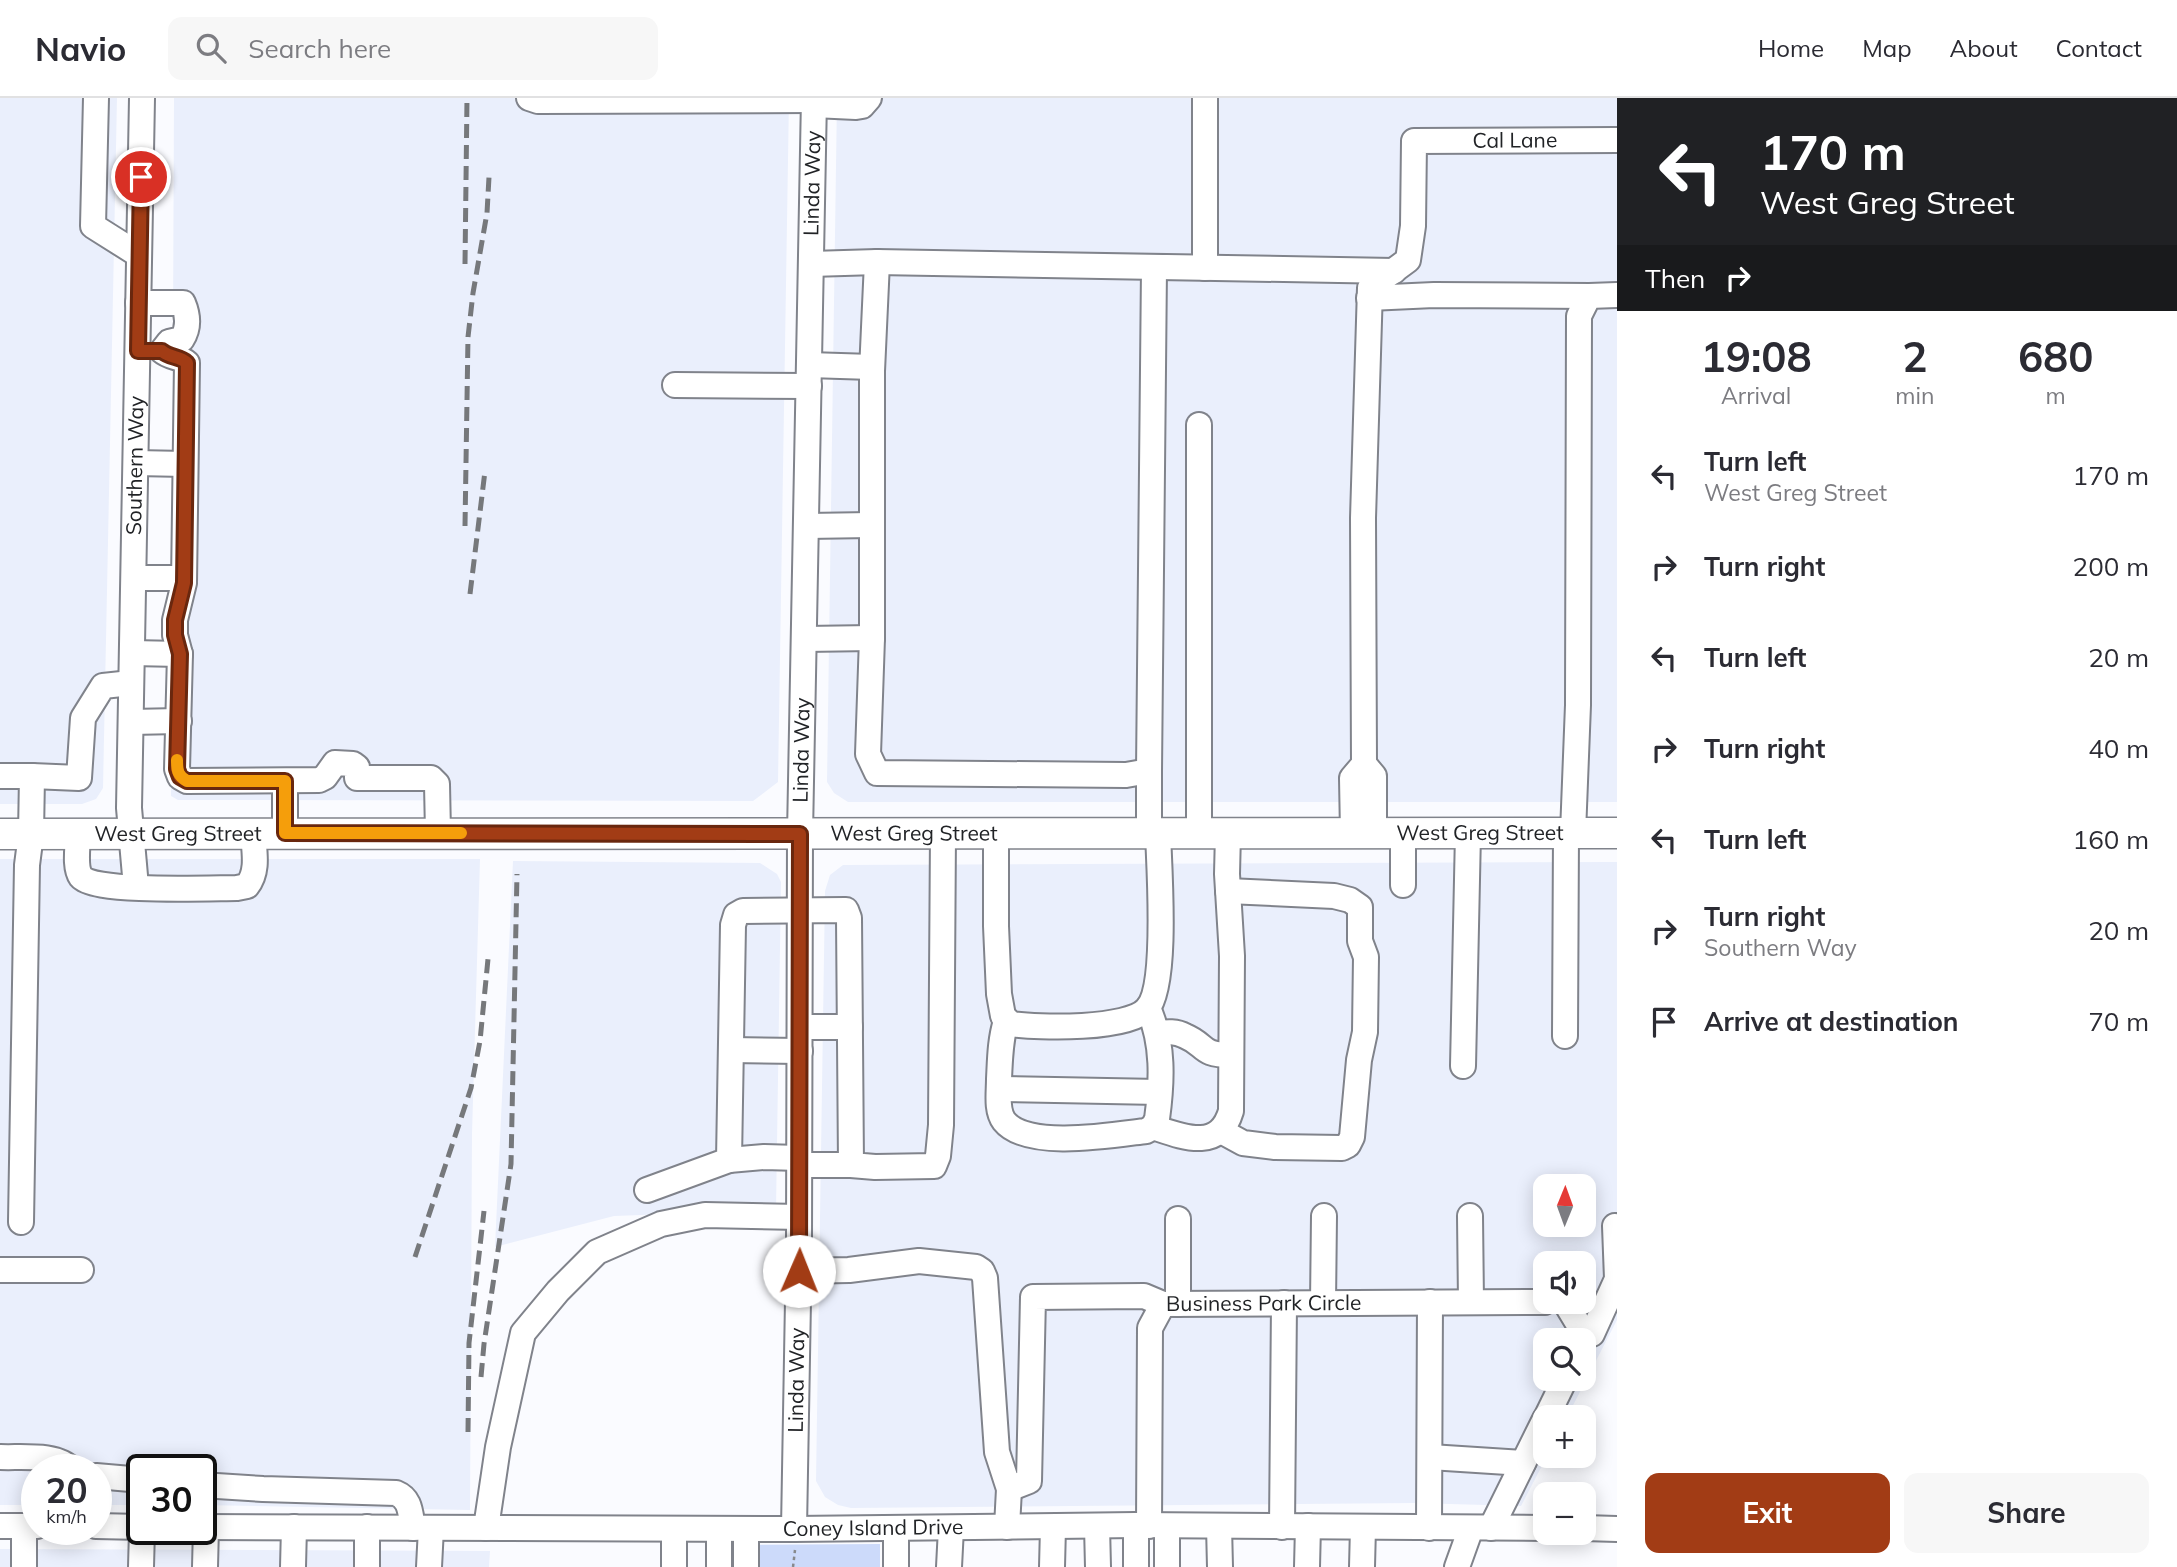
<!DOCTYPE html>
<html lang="en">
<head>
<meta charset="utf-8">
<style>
	body { margin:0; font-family:Mulish,sans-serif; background:#f7f7f7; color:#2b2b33; height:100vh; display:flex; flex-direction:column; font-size:26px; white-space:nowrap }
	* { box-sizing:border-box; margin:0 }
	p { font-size:23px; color:#7c7c81 }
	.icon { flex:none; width:38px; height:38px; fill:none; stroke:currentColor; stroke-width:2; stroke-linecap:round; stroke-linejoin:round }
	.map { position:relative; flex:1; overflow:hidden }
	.details { display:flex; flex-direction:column; background:#fff; width:560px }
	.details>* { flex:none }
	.top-card { background:#202124; color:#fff; overflow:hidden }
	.needle { width:46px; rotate:1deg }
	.tools { position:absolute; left:1533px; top:1076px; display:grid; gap:14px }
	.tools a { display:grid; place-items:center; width:63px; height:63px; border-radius:14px; background:#fff; box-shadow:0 4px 18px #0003; font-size:35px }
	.speed { position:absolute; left:21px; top:1356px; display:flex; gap:14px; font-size:35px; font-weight:700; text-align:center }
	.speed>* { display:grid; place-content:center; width:91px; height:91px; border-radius:50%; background:#fff; box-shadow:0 4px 18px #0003; line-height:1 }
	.speed small { font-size:18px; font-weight:400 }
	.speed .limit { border:4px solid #111; border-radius:10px; background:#fff; color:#111 }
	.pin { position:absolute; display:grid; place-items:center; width:60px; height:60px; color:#fff; margin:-30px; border:4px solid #fff; border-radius:50%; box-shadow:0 2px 7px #0007 }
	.me { position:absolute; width:77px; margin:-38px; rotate:1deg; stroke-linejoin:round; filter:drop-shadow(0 0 5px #0008) }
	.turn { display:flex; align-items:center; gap:24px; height:147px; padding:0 28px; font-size:32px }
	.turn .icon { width:91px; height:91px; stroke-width:2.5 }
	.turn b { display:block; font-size:49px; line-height:60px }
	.then { display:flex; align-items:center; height:66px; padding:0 28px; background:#0003; gap:14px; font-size:26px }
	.eta { display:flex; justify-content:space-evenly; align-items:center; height:119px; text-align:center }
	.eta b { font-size:42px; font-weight:700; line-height:49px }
	.primary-button { display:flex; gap:14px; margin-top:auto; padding:14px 28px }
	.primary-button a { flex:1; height:80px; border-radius:14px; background:#a23c15; color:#fff; font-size:28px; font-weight:700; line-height:80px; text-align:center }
	.primary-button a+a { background:#f7f7f7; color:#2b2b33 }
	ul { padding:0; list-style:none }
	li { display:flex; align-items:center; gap:21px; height:91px; padding:0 28px }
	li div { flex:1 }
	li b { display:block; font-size:26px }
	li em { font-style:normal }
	header { display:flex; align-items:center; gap:42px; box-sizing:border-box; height:98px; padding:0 35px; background:#fff; border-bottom:2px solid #e1e1e2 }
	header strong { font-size:33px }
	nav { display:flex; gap:38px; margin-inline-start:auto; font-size:24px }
	.search { width:490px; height:63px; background:#f7f7f7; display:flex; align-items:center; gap:18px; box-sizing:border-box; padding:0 24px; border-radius:14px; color:#7c7c81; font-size:26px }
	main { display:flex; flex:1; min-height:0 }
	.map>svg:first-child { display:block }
	.built { fill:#eaeffc; fill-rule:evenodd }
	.green { fill:#ccdafa }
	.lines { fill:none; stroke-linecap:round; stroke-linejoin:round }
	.minor-casing { stroke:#80838b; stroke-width:28 }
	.major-casing { stroke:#80838b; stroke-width:33 }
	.path { stroke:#87898c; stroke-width:2.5; stroke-dasharray:3.5 3.5; stroke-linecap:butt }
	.minor { stroke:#fff; stroke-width:24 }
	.major { stroke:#fff; stroke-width:30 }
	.rail { stroke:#76787b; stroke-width:5; stroke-dasharray:14 7; stroke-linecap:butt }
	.route-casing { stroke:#69270e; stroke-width:18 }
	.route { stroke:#a23c15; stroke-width:12 }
	.slow { stroke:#f59e0b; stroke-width:12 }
	.labels { text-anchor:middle; stroke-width:6; stroke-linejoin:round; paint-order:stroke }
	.street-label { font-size:21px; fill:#212326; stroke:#fafbff }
</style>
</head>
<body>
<header>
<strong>Navio</strong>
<div class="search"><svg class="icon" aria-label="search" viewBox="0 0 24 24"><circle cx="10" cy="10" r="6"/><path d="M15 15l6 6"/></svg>Search here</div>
<nav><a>Home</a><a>Map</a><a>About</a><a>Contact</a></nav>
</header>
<main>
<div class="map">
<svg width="1617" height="1469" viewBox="0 0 1617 1469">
	<rect width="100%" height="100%" fill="#fafbff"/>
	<g class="built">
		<path d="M0 0H117L103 690 96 701 82 706H0Z"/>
		<path d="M174 0H789L778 684 753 703 196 702H178L171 698Z"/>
		<path d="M837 0H1617V704H848L834 695 827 684Z"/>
		<path d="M0 761H480L472 1036 470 1412 201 1407V1372H142V1407H96V1372H37V1407H0Z"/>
		<path d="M513 763 760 765 777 776 781 784 776 1112 614 1118 495 1149Z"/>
		<path d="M1617 764V1222L1567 1319 1545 1320V1358H1547L1521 1408 1414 1405 851 1410 838 1407 825 1399 816 1383 825 793 830 777 843 767ZM1545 1088H1584V1127H1545ZM1545 1166H1584V1204H1545ZM1545 1242H1584V1281H1545Z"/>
		<path d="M0 1451 490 1453 489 1469H0Z"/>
	</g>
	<path class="green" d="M880 1446V1469H737V1447Z"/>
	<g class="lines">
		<g class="minor-casing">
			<g id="minor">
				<path d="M96 0 93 128 139 157"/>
				<path d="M529 0 538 3 814 2"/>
				<path d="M814 7 856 9 862 8 869 0"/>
				<path d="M877 164 872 273V540L868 656 877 675 1126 677 1149 673 1154 170"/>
				<path d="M811 166 877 164 1394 173"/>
				<path d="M1205 170V0"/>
				<path d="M1369 200 1434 197 1589 198"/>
				<path d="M138 205H183C188 217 189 230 182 241L169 244 162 253C170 260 180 258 187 265L184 485 175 522V537L180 556 177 671 180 679 187 683 319 682 325 679 335 665 353 666 357 669V680H431L437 686 438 735"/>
				<path d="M809 267 872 269"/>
				<path d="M675 287 809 288"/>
				<path d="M1199 327V735"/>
				<path d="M136 365 185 366"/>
				<path d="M807 428 871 427"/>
				<path d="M134 480H184"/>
				<path d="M805 541 872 540"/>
				<path d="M132 555 180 556"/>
				<path d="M131 624 179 623"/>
				<path d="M1364 666 1374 678V735"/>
				<path d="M1149 673V735"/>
				<path d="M0 678H32L31 736 27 767 21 1124"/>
				<path d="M32 678 79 680 83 620 103 588 131 585"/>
				<path d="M285 683V735"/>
				<path d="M996 735V828L999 896 1003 918 1011 926C1039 930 1128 932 1147 911 1168 888 1159 769 1158 735"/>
				<path id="s1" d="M1353 735 1352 680 1364 666 1363 420 1370 190 1408 162 1413 128 1414 43 1617 42"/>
				<path d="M1573 735 1578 607 1579 218 1589 198 1617 197"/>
				<path d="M78 736C78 748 74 769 81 779 94 795 212 790 237 790L247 788C259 773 254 753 253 735"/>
				<path d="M1403 787V735"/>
				<path id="s2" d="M136 789 129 710 142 0"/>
				<path d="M1006 923C1000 942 1000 962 999 981 999 995 996 1012 1004 1023 1027 1052 1113 1037 1146 1033L1153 1029 1157 1021C1162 984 1164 945 1148 910"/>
				<path d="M800 929H850"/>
				<path d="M1157 935C1167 934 1176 933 1185 938 1207 947 1199 957 1231 957"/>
				<path d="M1565 938 1566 735"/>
				<path d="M731 952 800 953"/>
				<path d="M1463 968 1468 735"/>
				<path d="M999 991 1159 994"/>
				<path d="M1153 1029C1183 1039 1219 1054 1231 1013L1232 858 1227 776 1228 735"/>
				<path d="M1221 1033 1243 1045 1275 1049 1342 1050 1348 1047 1352 1039 1359 962 1365 934 1366 859 1360 843V809L1350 802 1334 798 1228 793"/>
				<path d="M729 1062 764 1059 799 1060"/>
				<path d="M799 1067H851"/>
				<path d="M647 1092 729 1062 733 827 736 817 743 813 846 812 849 820 851 1067 875 1069 934 1068 938 1058 941 1027 943 735"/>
				<path d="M1470 1118 1471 1204"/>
				<path d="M1178 1121V1206"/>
				<path d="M0 1172H81"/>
				<path d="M799 1173 849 1172 919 1163 976 1169 982 1173 985 1180 997 1354 1009 1391 1007 1429"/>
				<path d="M1565 1204 1585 1237 1583 1242"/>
				<path d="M1323 1205 1324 1118"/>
				<path d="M1592 1236 1617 1181 1615 1128"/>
				<path d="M1546 1320 1565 1281"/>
				<path d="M0 1359C21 1360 57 1355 72 1372"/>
				<path d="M1430 1359 1523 1365"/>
				<path d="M96 1378 142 1382"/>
				<path d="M201 1387 263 1391 396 1395C411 1401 410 1415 413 1430"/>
				<path d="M1009 1391 1029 1383 1033 1199 1144 1198 1163 1206"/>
				<path d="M0 1428H37"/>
				<path d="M96 1428 142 1429"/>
				<path d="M1097 1428 1098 1469"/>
				<path id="s3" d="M1149 1428 1150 1230 1163 1206 1545 1204"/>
				<path d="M1219 1428 1220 1469"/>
				<path id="s4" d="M201 1429 794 1431 1136 1427 1545 1430"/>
				<path d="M367 1429V1469"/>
				<path d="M1282 1429 1284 1205"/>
				<path d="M486 1430 498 1349 523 1235 558 1193 597 1154 661 1126 705 1117 799 1119"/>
				<path d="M1429 1430 1430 1204"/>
				<path d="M1491 1430 1545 1321"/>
				<path d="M1584 1430 1617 1431"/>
				<path d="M719 1431V1469"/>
				<path id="s5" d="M794 1431 799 1145 800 736 814 0"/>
				<path d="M24 1469V1428"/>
				<path d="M141 1469 142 1432"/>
				<path d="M205 1469 206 1429"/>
				<path d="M293 1469 294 1429"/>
				<path d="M429 1469 431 1430"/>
				<path d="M674 1469V1431"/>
				<path d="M746 1469V1431"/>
				<path d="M896 1469V1430"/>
				<path d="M949 1469 951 1430"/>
				<path d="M1052 1469 1053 1429"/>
				<path d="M1136 1469V1427"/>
				<path d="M1167 1469V1428"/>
				<path d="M1307 1469 1308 1428"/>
				<path d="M1362 1469 1363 1429"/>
				<path d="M1457 1469 1471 1430"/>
			</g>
		</g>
		<g class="major-casing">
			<g id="major">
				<path id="s6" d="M0 736 1617 735"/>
			</g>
		</g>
		<path class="path" d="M793 1469 795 1452"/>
		<use href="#minor" class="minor"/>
		<use href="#major" class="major"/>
		<g class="rail">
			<path d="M465 166 467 0"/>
			<path d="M465 428 468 239 473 195 487 115 489 79"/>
			<path d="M470 496 485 373"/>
			<path d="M415 1159 471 990 480 943 488 861"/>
			<path d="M481 1279 484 1246 511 1066 517 776"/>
			<path d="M468 1334 469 1245 484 1113"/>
		</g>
	</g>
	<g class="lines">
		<g class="route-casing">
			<path id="route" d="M141 79 138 253H162C170 260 180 258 187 265L184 485 175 522V537L180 556 177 671 180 679 187 683H285V735L800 736 799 1173"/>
		</g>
		<use href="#route" class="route"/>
		<path class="slow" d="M177 662C177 673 178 678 187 683H285V735H461"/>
	</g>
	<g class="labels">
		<g class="street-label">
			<text dy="7" stroke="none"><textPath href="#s1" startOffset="817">Cal Lane</textPath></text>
			<text dy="7" stroke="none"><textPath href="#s5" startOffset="1346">Linda Way</textPath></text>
			<text dy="7" stroke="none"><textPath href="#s2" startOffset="422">Southern Way</textPath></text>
			<text dy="7" stroke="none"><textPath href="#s5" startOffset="779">Linda Way</textPath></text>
			<text dy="7" stroke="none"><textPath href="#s6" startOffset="1480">West Greg Street</textPath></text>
			<text dy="7" stroke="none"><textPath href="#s6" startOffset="178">West Greg Street</textPath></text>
			<text dy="7" stroke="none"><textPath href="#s6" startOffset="914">West Greg Street</textPath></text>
			<text dy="7" stroke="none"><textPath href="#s3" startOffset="326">Business Park Circle</textPath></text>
			<text dy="7" stroke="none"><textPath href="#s5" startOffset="149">Linda Way</textPath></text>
			<text dy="7" stroke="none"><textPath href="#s4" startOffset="672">Coney Island Drive</textPath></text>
		</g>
	</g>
</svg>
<div class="tools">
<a><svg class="needle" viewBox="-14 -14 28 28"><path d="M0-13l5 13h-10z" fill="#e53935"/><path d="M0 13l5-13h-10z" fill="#7c7c81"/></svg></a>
<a><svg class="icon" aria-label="sound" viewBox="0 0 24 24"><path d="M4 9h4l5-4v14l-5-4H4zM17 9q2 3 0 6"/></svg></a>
<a><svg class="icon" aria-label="search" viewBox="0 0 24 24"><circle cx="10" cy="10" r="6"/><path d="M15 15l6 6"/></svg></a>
<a>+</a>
<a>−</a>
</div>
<div class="speed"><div>20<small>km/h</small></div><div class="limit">30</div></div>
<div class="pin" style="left:141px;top:79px;background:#d93025"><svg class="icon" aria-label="arrive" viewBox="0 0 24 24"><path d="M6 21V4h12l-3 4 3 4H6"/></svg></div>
<svg class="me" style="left:799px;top:1173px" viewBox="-20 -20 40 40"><circle r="19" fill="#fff"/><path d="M0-13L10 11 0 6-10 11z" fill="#a23c15"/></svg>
</div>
<section class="details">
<div class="top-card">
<div class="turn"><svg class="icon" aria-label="left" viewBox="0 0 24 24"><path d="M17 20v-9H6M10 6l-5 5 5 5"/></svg><div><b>170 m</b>West Greg Street</div></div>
<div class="then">Then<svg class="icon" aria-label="right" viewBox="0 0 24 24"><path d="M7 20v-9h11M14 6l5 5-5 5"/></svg></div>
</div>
<div class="eta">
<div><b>19:08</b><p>Arrival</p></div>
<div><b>2</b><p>min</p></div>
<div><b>680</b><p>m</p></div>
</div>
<ul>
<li><svg class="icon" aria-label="left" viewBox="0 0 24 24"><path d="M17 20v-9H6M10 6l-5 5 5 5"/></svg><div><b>Turn left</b><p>West Greg Street</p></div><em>170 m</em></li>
<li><svg class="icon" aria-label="right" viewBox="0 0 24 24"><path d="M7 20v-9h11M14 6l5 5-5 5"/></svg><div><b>Turn right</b></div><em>200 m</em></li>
<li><svg class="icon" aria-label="left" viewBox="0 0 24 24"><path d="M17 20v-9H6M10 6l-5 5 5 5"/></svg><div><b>Turn left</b></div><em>20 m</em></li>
<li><svg class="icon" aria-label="right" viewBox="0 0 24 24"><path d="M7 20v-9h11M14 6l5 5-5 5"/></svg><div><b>Turn right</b></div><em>40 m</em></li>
<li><svg class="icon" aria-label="left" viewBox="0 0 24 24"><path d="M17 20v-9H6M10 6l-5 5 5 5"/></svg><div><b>Turn left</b></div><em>160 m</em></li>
<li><svg class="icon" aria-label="right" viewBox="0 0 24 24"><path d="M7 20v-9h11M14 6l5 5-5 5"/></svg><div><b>Turn right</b><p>Southern Way</p></div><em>20 m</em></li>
<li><svg class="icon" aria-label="arrive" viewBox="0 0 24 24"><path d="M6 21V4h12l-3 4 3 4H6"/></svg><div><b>Arrive at destination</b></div><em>70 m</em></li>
</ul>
<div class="primary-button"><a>Exit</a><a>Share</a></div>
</section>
</main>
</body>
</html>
